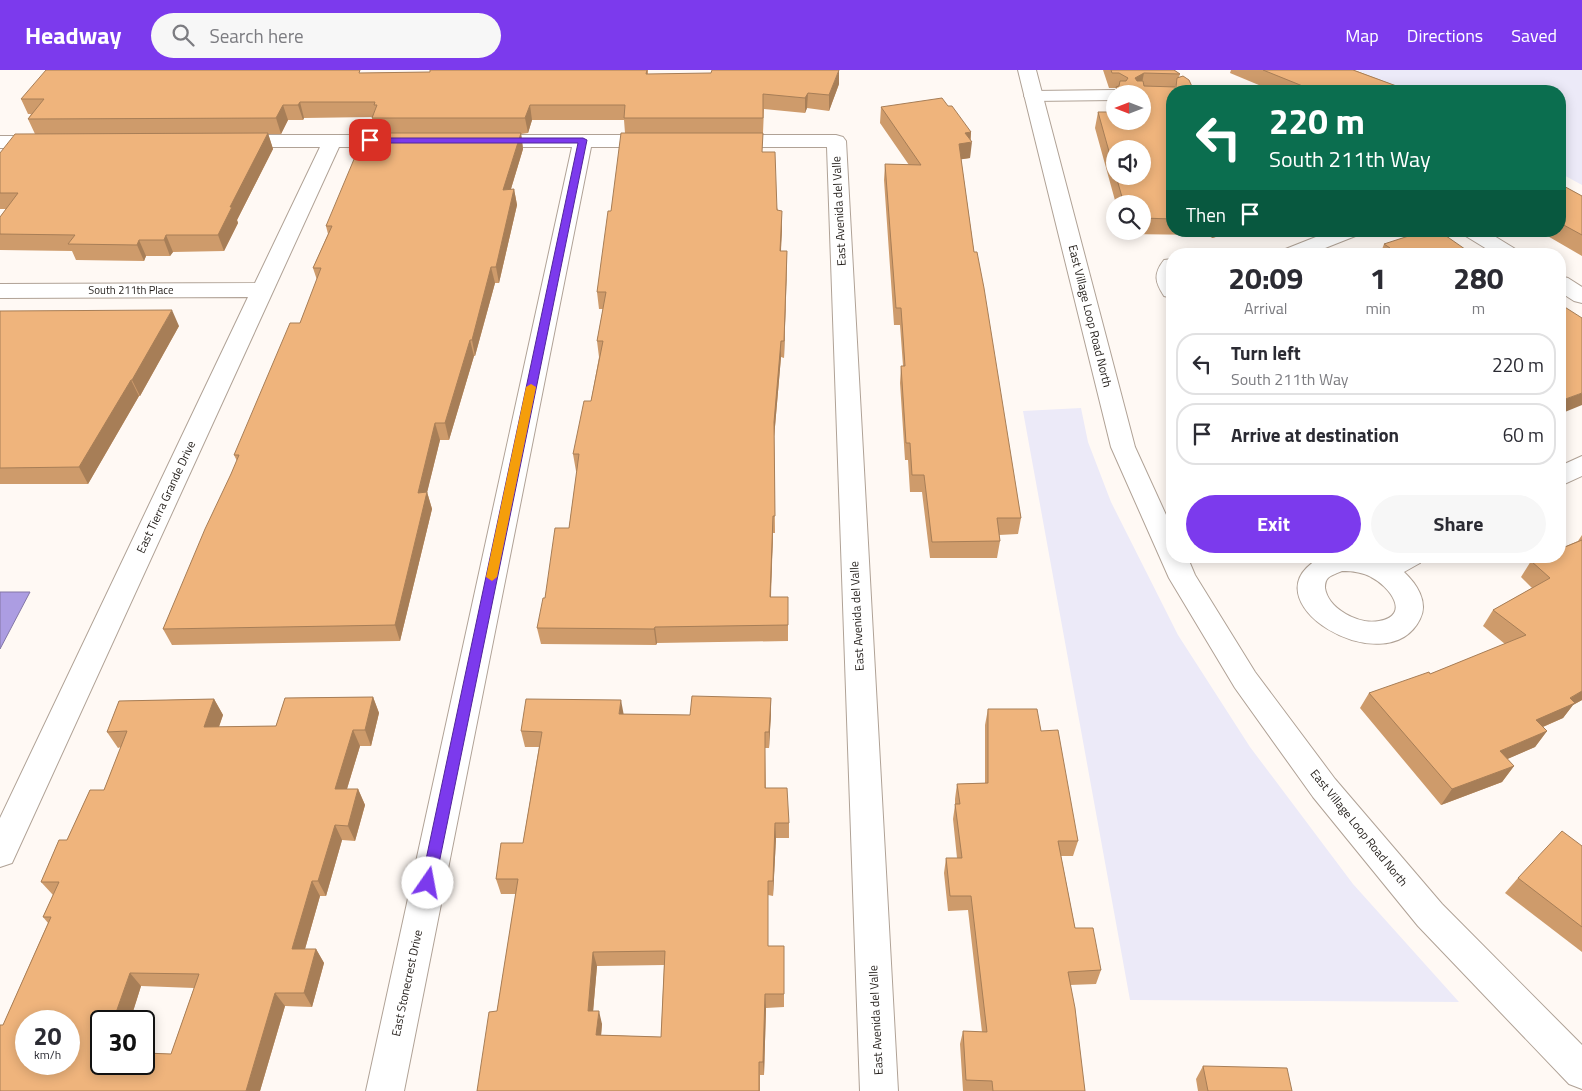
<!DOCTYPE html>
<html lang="en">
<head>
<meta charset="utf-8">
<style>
	body { margin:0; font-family:"Titillium Web",sans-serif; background:#f7f7f7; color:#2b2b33; height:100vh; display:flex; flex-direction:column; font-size:19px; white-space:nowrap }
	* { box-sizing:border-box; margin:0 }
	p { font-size:16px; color:#7c7c81 }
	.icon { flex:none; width:28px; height:28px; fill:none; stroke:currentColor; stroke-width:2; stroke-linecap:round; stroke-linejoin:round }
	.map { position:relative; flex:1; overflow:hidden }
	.side { position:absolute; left:1166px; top:178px; width:400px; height:315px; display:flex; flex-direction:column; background:#fff; border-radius:20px; box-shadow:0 2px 12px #0003 }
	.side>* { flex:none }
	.guide { position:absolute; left:1166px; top:15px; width:400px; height:152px; border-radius:20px; box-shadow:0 2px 12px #0003; background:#0b6e4f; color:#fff; overflow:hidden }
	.needle { width:32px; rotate:270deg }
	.controls { position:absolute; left:1106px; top:15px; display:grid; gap:10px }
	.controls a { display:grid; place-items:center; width:45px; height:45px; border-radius:50%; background:#fff; box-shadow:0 2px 12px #0003; font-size:25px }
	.speed { position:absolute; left:15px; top:940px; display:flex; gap:10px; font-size:25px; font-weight:700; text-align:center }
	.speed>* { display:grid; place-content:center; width:65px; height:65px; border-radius:50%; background:#fff; box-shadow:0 2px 12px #0003; line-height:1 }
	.speed small { font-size:12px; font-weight:400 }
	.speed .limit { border:2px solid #111; border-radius:8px; background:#fff; color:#111 }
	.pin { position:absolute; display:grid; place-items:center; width:42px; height:42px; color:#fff; margin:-21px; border-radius:10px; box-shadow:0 2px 8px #0006 }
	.me { position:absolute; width:55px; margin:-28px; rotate:12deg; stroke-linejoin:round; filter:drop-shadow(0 0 4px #0008) }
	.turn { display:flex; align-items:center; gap:18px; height:105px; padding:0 20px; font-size:22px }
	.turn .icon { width:65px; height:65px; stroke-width:2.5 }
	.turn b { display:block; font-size:35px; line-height:42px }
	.then { display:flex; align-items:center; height:48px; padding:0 20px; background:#0003; gap:10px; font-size:19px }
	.eta { display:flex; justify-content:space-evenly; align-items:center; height:85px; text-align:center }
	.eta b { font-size:30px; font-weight:700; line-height:35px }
	.action { display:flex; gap:10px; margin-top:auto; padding:10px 20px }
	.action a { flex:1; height:58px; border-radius:30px; background:#7c3aed; color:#fff; font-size:20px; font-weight:700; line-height:58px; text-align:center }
	.action a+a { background:#f7f7f7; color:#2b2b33 }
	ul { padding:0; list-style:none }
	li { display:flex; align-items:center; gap:15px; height:62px; margin:0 10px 8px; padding:0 10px; border:2px solid #e1e1e2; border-radius:20px }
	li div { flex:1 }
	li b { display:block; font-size:19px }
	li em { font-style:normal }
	header { display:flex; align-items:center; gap:30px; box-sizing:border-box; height:70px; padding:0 25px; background:#7c3aed; color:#fff }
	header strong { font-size:24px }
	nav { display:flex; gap:28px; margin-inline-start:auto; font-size:18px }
	.search { width:350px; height:45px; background:#f7f7f7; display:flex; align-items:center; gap:12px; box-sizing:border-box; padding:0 18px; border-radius:28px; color:#7c7c81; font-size:19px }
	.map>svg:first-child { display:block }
	.green { fill:#eceaf8 }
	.water { fill:#ac9de2; stroke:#8377a6 }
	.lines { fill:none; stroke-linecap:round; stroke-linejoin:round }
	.street-casing { stroke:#b0a296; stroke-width:2 }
	.secondary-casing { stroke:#b0a296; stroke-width:2 }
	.street { fill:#fff; fill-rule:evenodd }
	.secondary { fill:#fff; fill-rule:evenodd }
	.wall { fill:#ce9b6b; fill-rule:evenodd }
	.shaded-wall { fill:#a77e57 }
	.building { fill:#efb47c; stroke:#a77e57; fill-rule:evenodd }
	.route { fill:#7c3aed; stroke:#51269a }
	.slow { fill:#f59e0b }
	.labels { text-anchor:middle; stroke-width:4; stroke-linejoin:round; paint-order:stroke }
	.far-street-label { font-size:11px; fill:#221d19; stroke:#fff }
	.street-label { font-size:12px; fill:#221d19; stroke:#fff }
</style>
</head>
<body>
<header>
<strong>Headway</strong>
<div class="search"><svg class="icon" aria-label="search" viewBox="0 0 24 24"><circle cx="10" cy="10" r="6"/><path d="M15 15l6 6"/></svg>Search here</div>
<nav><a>Map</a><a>Directions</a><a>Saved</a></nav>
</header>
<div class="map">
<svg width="1582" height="1021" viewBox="0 0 1582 1021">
	<rect width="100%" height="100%" fill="#fff9f4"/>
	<g class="green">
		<path d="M1356 0H1582V115L1560 103V21H1406Z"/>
		<path d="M1081 338 1088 372 1111 432 1178 565 1250 677 1353 814 1459 932 1130 930 1023 341Z"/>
	</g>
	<path class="water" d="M0 522H30L0 579Z"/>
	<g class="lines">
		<g class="street-casing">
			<g id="street">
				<path d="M1115 20 1123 24H1115V30L1033 31 1027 30 1024 26 1027 22 1033 21Z"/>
				<path d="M233 65H400L407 67 410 71 407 75 400 77H339L12 793 0 797V748L248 227 0 228V214L255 213 320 77H233L226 75 223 71 226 67Z"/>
				<path d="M486 65H658L665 67 668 71 665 75 658 77H591L404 1021H366L572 77H486L479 75 476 71 479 67Z"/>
				<path d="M726 65H836L843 67 846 71 898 1021H860L827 77H726L719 75 716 71 719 67Z"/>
				<path d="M0 66H45L52 68 55 72 52 76 45 78H0Z"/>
				<path d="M1331 161H1361L1358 165 1310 184H1280L1283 180Z"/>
				<path d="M1461 161H1486L1517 180 1520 184H1495L1464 165Z"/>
				<path d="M1172 189V228L1164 226C1155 212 1153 204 1164 190Z"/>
				<path d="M1560 206 1568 208 1582 217V233L1574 231 1560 222Z"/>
				<path d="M1582 386V406L1560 416V396Z"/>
				<path d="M1324 486H1373L1382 489 1387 486H1423L1420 493 1404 502C1416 513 1429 532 1420 549 1387 617 1238 528 1324 486ZM1342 501C1352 501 1362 502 1371 507 1389 516 1412 545 1379 551 1359 555 1328 539 1325 518 1325 515 1325 511 1328 508 1331 505 1338 503 1342 501Z"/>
			</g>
		</g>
		<g class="secondary-casing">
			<path id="secondary" d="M1018 0H1036L1135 377 1172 458V486H1187L1195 505 1255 602 1335 709 1442 834 1582 975V1019L1569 1014 1418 856 1313 727 1235 618 1169 508 1111 377Z"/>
		</g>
		<use href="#street" class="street"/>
		<use href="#secondary" class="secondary"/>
	</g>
	<g class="wall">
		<path d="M648 0V4L839 14 829 41 807 38 805 43 764 39 763 63H710L763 82 782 157 781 181H787L784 288 781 287 774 368 775 463H773L771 527H788V571L657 573 656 575 541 574 537 558 545 528 569 458 577 401H576L573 384 591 331 599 287 597 271 603 239H599L597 222 611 141 625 63 624 50H532L528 63 521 64 523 79 511 119H514L517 135 499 213H495L475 286H474L449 370H440L427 422 432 439 400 571 172 575 163 559 231 404 237 391 234 385 300 253 317 210 313 198 328 164 326 156 376 63 372 48V47L304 48 303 50H288L281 64H268L273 79 237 150 238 153 224 181 173 182 170 186H146L144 191 76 190 72 181 0 180V147L6 139H0V83L35 64 28 49 31 44H28L21 29 362 3Z"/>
		<path d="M1103 0H1174L1180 4 1179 7 1183 6 1172 21V161H1238L1212 168 1208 165 1124 164 1123 161H1142V134H1116L1095 58 1098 42H1114L1115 38 1113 32 1116 18H1109ZM1115 24H1142L1115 51ZM1115 79 1142 106H1115Z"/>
		<path d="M1231 0H1354L1410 21H1273L1230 3Z"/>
		<path d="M948 36 971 62 970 88 961 89 974 182 1021 448 1018 464 999 465 1000 471 997 488H930L922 422H910L908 390H905L900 313 901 296H903L900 255H894L884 110 885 94 909 95 880 53 881 37Z"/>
		<path d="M1560 114 1582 126V186L1539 161H1560Z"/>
		<path d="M1384 174 1472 184 1381 182Z"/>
		<path d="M0 241 179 256 140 326H139L88 414H0Z"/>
		<path d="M1582 465V630L1573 635 1563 648 1543 657 1547 661 1535 677 1507 689 1514 696 1502 712 1441 735 1360 638 1369 623 1430 604 1505 574 1483 556 1493 540 1532 518 1521 507 1531 491 1578 471Z"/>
		<path d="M373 627 379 643 371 676H360L347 719H358L365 735 355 771 342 770 326 826H320L305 879H316L324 893 312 937 285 936 260 1021H0V955H3L48 853 43 847 53 825 41 812 59 770H67L90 720H104L121 677 118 678 107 662 119 631 214 629 223 645 219 657 276 656 285 628ZM141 916 194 918 171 984 144 983V994H101V951H130ZM26 951H69V994H26Z"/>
		<path d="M771 628V643L769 678H765L766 718 789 753V768H776L773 826 768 825V876H784V937L766 938 764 1005H760V1021H477L497 941 516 824H501L496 809 523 773 539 677H525L521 661 623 644 690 645ZM664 895 661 967 601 965 602 954 593 941 597 896Z"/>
		<path d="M988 639 1041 661 1078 771 1073 786H1061L1075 858 1101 900 1096 914 1070 915 1085 1021H963L960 974 963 961 982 962 968 840 948 841 944 803 946 788H957L953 749 955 735V729L957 714 985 713V655Z"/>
		<path d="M1582 776V882L1505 823 1518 808Z"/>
		<path d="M1203 996 1292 1021H1198L1196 1009Z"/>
	</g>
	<g class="shaded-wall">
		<path d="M839 0V14L829 41V25Z"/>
		<path d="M1144 3 1141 18 1135 8Z"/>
		<path d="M808 23 807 38 805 43V28Z"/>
		<path d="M300 32 304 48 303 50 298 35Z"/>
		<path d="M283 35 288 50 281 64 276 48Z"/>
		<path d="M530 35 532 50 528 63 525 48Z"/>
		<path d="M971 62 970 73 972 72 970 88 957 90 959 74 965 63Z"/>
		<path d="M268 63 273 79 237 150 238 153 224 181 218 165 230 137Z"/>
		<path d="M521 63 523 79 506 135 503 120Z"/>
		<path d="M514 119 517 135 499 213 496 197Z"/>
		<path d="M782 141V157L780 197V181Z"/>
		<path d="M1214 161H1238L1212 168Z"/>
		<path d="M166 165 173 182 170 186 164 170Z"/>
		<path d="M139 170 146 186 144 191 137 175Z"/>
		<path d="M787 181V197L784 288V271Z"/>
		<path d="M491 197 495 213 475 286 472 270Z"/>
		<path d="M172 240 179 256 140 326 132 310Z"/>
		<path d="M470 270 474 286 449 370 445 353Z"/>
		<path d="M781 271V287L774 368 775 463 774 352Z"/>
		<path d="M131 310 139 326 88 414 79 397Z"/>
		<path d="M1582 323V335L1560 344V331Z"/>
		<path d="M435 353 440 370 423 439 418 423Z"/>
		<path d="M427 422 432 439 400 571 395 555Z"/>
		<path d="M773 446V463L770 543V527Z"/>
		<path d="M655 557 657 573 656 575 654 559Z"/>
		<path d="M1582 621V630L1573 635 1563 648 1524 665 1536 650Z"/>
		<path d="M373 627 379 643 371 676 365 660Z"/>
		<path d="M771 628V643L769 678V662Z"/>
		<path d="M214 629 223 645 213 673 204 657Z"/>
		<path d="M621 630 624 646 619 644Z"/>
		<path d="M353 660 360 676 342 735 335 719Z"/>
		<path d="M1547 661 1535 677 1489 697 1500 681Z"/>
		<path d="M1514 696 1502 712 1441 735 1452 719Z"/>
		<path d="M358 719 365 735 355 771 348 756Z"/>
		<path d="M775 753 776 768 773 826V811Z"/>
		<path d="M335 755 342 770 326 826 318 811Z"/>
		<path d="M312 811 320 826 301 893 292 879Z"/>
		<path d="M316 879 324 893 312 937 304 923Z"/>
		<path d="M593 882 597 896 592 954 588 941Z"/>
		<path d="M130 903 141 916 130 951H113Z"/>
		<path d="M275 923 285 936 260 1021H246Z"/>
		<path d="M765 924 766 938 764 1005 763 992Z"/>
		<path d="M599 941 602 954 600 978 596 965Z"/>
	</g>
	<g class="building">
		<path d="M46 0H360L359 3 430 2V0H647L646 4 711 3 712 0H839L829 25 808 23 805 28 763 24V48H624L625 35H530L525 48H372L377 35H374L375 32H300L298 35H283L276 48 28 49 44 29H21Z"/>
		<path d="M1111 0H1174L1180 4 1144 3 1135 8 1137 11H1143L1144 16 1176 17 1177 8 1183 6 1189 10 1194 21H1172V149L1142 148V134H1124L1116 106H1142V79H1115V103L1098 42H1115V51H1142V24H1118L1116 17 1119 16 1120 11H1126L1128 8 1119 3H1112Z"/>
		<path d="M1263 0H1353L1410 21H1320L1318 20 1315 21Z"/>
		<path d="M942 28 948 36H952L971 62 965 63 972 72 959 74 974 182H977L984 218 1021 448H997L1000 471 932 472 924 405H912L910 373H906L901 296H905L901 238H896L885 94 921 95 881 37Z"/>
		<path d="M268 63 230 137H232L218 165H166L164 170H139L137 175 68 174 75 165 0 164V147L18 123H0V83L15 64Z"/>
		<path d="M365 63H521L503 120 514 119 496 197H491L472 270H470L445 353H435L418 423 427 422 395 555 163 559 205 459 231 404 239 385H234L290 253H300L321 198H313L332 156H326Z"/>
		<path d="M621 63H763L762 82H775L777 140 782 141 780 181H787L784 271H781L774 352 775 446H773L770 527H788V555L655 557 654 559 537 558 543 528H545L555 458H569L579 384H573L584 331H591L603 271H597L606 222H597L608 141H611Z"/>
		<path d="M1560 114 1582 126V165L1560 153Z"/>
		<path d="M1424 161H1439L1472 184H1377L1390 178 1384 174Z"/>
		<path d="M1560 234 1582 248V323L1560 331Z"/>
		<path d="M172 240 132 310H131L79 397 0 398V241Z"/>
		<path d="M1582 470V621L1570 628 1575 633 1536 650 1547 661 1500 681 1514 696 1452 719 1369 623 1429 602 1430 604 1526 565 1493 540 1550 508 1531 491 1542 486H1560V479Z"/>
		<path d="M692 626 771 628 769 662H765V718H787L789 753H775L773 811H768V876H784V924H765L763 992H759V1021H477L489 942 497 941 518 809H496L501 773H523L542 662 521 661 526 629 621 630 619 644 690 645ZM665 881 661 967 596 965 599 941H588L593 882Z"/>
		<path d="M373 627 365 660H353L335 719H358L348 756 335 755 318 811H312L292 879H316L304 923H275L246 1021H0V955H3L51 847H43L59 812H41L59 770H67L90 720H104L127 661 107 662 119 631 214 629 204 657 276 656 285 628ZM130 903 199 904 171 984 144 983V994H101V951H113ZM26 951H69V994H26Z"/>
		<path d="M988 639H1037L1041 661 1058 660 1078 771H1058L1075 858H1093L1101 900 1068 902 1075 938 1085 1021H993L992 1011 966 1010 963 961 987 962 971 826H950L946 788H962L955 734H960L957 714 988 713Z"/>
		<path d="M1562 761 1582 776V857L1518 808Z"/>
		<path d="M1203 996 1287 998 1292 1021H1208Z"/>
	</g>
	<path class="route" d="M583 68 587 70 435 813 433 817 428 819 423 817 421 813 578 73H370L366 70 370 68Z"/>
	<path class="slow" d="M531 314 536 317 497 507 492 511 486 507 526 317Z"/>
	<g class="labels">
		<g class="far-street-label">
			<text x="131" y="224">South 211th Place</text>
		</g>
		<g class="street-label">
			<text transform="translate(839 141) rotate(-93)" y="4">East Avenida del Valle</text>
			<text transform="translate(1090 246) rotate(76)" y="4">East Village Loop Road North</text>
			<text transform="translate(166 427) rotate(-65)" y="4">East Tierra Grande Drive</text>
			<text transform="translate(857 546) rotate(-93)" y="4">East Avenida del Valle</text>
			<text transform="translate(1359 758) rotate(51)" y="4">East Village Loop Road North</text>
			<text transform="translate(407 913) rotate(-78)" y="4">East Stonecrest Drive</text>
			<text transform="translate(876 950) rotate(-93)" y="4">East Avenida del Valle</text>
		</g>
	</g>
</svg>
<div class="controls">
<a><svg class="needle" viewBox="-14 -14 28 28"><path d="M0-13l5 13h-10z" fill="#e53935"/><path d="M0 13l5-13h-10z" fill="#7c7c81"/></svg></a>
<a><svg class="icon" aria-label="sound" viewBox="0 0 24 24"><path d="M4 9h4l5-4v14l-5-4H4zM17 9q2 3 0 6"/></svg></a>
<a><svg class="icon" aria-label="search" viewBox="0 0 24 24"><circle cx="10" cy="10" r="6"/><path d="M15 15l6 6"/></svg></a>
</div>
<div class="speed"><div>20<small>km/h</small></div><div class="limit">30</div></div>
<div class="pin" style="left:370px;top:70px;background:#d93025"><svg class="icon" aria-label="arrive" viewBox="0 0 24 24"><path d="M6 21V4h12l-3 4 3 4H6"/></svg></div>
<svg class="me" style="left:428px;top:813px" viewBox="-20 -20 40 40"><circle r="19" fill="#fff"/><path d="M0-13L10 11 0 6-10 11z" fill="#7c3aed"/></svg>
<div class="guide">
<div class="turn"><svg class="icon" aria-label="left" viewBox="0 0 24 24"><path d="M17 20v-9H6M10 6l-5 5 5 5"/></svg><div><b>220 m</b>South 211th Way</div></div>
<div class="then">Then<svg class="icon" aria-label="arrive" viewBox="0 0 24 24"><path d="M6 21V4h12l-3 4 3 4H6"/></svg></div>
</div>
<section class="side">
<div class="eta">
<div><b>20:09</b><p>Arrival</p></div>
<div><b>1</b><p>min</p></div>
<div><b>280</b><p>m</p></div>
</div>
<ul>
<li><svg class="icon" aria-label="left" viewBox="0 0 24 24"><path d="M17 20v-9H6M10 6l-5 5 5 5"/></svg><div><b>Turn left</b><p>South 211th Way</p></div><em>220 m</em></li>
<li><svg class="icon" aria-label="arrive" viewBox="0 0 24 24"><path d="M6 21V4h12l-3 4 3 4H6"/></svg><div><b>Arrive at destination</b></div><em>60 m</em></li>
</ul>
<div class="action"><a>Exit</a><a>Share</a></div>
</section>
</div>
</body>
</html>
